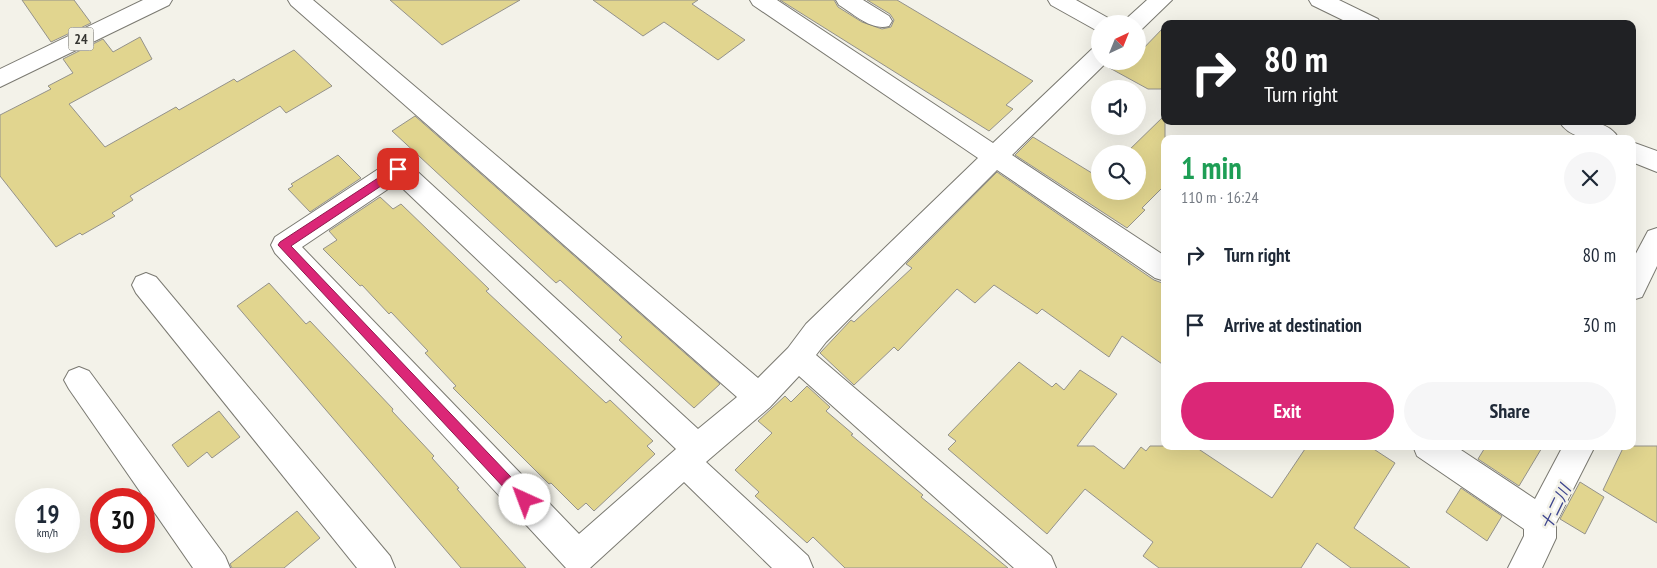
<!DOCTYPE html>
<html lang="en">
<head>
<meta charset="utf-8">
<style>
	body { margin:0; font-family:"PT Sans Narrow","Noto Sans JP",sans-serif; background:#f6f6f7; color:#1f2937; height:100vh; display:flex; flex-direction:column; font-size:19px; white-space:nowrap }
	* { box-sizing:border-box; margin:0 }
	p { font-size:16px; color:#747a83 }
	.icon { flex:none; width:28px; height:28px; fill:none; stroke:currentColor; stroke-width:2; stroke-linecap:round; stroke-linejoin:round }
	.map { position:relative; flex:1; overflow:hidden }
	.panel { position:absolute; left:1161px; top:135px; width:475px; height:315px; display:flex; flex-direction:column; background:#fff; border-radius:10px; box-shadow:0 5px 20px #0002 }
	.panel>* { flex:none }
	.banner { position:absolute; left:1161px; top:20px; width:475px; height:105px; border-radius:10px; box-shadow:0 5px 20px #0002; background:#202124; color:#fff; overflow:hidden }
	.needle { width:32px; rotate:43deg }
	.controls { position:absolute; left:1091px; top:15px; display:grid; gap:10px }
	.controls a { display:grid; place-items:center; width:55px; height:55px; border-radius:50%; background:#fff; box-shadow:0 5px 20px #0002; font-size:25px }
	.speed { position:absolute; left:15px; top:488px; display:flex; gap:10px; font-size:25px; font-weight:700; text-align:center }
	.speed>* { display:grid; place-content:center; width:65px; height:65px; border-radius:50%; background:#fff; box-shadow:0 5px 20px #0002; line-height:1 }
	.speed small { font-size:12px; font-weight:400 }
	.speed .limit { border:8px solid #d22; background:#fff; color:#111 }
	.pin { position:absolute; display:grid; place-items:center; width:42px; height:42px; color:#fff; margin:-21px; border-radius:10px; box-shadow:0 2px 8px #0006 }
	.me { position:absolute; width:55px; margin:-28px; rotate:317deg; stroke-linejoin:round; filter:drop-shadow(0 0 4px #0008) }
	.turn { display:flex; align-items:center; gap:18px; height:105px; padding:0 20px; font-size:22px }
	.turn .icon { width:65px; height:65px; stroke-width:2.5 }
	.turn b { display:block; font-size:35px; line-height:42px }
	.round { display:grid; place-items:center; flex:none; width:52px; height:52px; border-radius:26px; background:#f6f6f7 }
	.head { display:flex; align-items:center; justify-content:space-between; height:85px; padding:0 20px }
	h1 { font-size:30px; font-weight:800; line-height:38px; color:#1e9e55 }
	.action { display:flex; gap:10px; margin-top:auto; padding:10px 20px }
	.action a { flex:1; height:58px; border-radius:30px; background:#db2777; color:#fff; font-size:20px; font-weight:800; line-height:58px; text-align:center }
	.action a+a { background:#f6f6f7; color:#1f2937 }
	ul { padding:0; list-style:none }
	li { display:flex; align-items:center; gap:15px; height:70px; padding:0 20px }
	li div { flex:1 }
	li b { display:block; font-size:19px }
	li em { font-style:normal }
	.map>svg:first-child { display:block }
	.building { fill:#e1d58f; stroke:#94928b }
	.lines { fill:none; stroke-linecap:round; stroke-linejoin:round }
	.minor-casing { stroke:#7a7971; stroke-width:2 }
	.highway-casing { stroke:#7a7971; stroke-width:2 }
	.minor { fill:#fff; fill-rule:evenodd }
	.highway { fill:#fff; fill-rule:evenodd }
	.route { fill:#db2777; stroke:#8e194d }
	.labels { text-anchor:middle; stroke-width:5; stroke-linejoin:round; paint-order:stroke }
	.shield { fill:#f3f2e9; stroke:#6d6d68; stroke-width:1 }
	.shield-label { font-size:14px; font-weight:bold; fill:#343430 }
	.water-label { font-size:16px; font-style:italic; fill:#3d458e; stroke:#f3f2e9 }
</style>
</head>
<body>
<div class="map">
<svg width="1657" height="568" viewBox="0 0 1657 568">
	<rect width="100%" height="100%" fill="#f3f2e9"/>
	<g class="building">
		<path d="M22 0H74L91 23 51 42Z"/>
		<path d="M390 0H520L442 45Z"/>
		<path d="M593 0H698L692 4 745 40 718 60 664 22 643 36Z"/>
		<path d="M780 0H834L838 7 862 22 882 29 891 27 894 20 890 14 867 0H897L1033 81 1006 105 1013 109 989 131Z"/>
		<path d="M1165 26V89H1148L1106 66 1110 61H1138V54Z"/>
		<path d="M140 37 152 59 69 104 105 147 176 107 179 110 234 79 237 82 294 50 332 86 286 113 280 106 130 196 133 200 112 213 115 216 82 235 80 233 56 247 0 176V115L51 89 48 86 73 73 63 59 103 39 113 52Z"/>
		<path d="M1165 115V185L1142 208 1145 210 1127 228 1015 155 1033 137 1100 178V191H1138V154H1125Z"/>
		<path d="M415 116 720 384 694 408 619 340 622 337 560 280 556 283 392 131Z"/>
		<path d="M338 155 361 178 310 212 288 189 293 186 291 184Z"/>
		<path d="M997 172 1154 280 1165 284V366L1122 336 1109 357 1042 309 1037 314 994 285 975 303 957 289 898 351 894 347 854 385 820 353 851 320 854 322 912 268 906 264Z"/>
		<path d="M380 197 393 209 401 204 489 289 486 291 606 403 610 400 653 441 647 446 655 454 594 511 586 503 578 510 551 483 549 484 453 388 456 386 425 353 428 351 391 312 389 314 362 285 360 286 323 249 337 240 329 231Z"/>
		<path d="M269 283 306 324 310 321 393 409 392 411 434 456 432 458 459 488 457 489 526 568H461L237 306Z"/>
		<path d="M1019 362 1052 387 1056 383 1064 390 1080 370 1117 394 1077 446H1094L1124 469 1141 447 1146 451 1150 446H1194L1272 498 1307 446H1369L1395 463 1354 528 1410 568H1351L1317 543 1301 568H1159L1143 556 1153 542 1085 489 1047 534 948 449 956 441 948 435Z"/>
		<path d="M807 386 830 407 826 411 853 434 851 435 923 495 921 497 1008 568H845L813 537 807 543 755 496 759 492 735 470 772 433 758 421 785 396 791 402Z"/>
		<path d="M219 411 240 437 212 458 207 452 188 467 172 445Z"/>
		<path d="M1486 446H1543L1519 486 1478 459Z"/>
		<path d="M1624 446H1657V523L1603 490Z"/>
		<path d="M1580 482 1604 497 1585 534 1560 519Z"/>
		<path d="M1461 488 1502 516 1487 541 1446 512Z"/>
		<path d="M297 511 320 538 284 568H232L230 564Z"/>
	</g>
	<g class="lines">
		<g class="minor-casing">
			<g id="minor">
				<path d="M288 0H313L758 378 788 348 806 324 978 158 753 5 750 0H777L993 143 1092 49 1100 47V61H1108L1012 155 1165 256V281L1155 278 997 170 826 342 816 355 1051 556 1056 568H1014L799 376 770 407 706 462 808 556 813 568H772L684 482 590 568H566L275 253 271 245 275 237 389 162 398 159 407 162 698 429 737 397 291 5ZM397 183 676 449 579 534 302 247Z"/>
				<path d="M836 0H863L889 16 892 21 889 26C871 31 854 14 839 5Z"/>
				<path d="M1048 0H1076L1110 19 1113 24H1100V31L1094 29 1051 5Z"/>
				<path d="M1147 0H1172L1142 29 1138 31V24H1123L1126 19Z"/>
				<path d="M1309 0H1339L1378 19 1381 24H1351L1312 5Z"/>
				<path d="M1559 121C1579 121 1608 118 1619 139 1599 139 1571 142 1559 121Z"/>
				<path d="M1632 142 1657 151V172L1632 162Z"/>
				<path d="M1657 228V266L1642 297 1632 300V261L1648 231Z"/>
				<path d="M146 273 156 277 390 556 395 568H357L136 293 132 285 136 277Z"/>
				<path d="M79 367 89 371 225 556 230 568H193L69 389 64 380 69 371Z"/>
				<path d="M1413 446H1455L1535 499 1563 446H1595L1556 523V538L1542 568H1508L1524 536V529L1417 456Z"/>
			</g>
		</g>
		<g class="highway-casing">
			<path id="highway" d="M143 0H172L169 5 0 87V69Z"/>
		</g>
		<use href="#minor" class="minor"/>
		<use href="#highway" class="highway"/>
	</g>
	<path class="route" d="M398 165 404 169 402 172 291 246 529 496 531 500 529 505 525 506 520 505 278 245 280 242Z"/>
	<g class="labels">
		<rect class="shield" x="68.5" y="27.5" width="25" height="23" rx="4"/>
		<g class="shield-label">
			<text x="81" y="44">24</text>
		</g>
		<g class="water-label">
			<text transform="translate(1555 507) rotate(-64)" y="6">十二川</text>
		</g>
	</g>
</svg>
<div class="controls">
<a><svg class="needle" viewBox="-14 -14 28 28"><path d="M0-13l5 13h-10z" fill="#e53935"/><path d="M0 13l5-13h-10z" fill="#747a83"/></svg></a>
<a><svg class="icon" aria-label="sound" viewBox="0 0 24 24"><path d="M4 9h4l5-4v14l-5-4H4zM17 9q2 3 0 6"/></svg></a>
<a><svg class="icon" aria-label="search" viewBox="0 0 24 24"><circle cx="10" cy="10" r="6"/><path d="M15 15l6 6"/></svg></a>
</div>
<div class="speed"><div>19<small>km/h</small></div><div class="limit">30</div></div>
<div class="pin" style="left:398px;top:169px;background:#d93025"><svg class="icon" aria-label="arrive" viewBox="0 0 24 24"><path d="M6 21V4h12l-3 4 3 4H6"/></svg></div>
<svg class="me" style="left:525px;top:500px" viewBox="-20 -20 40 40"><circle r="19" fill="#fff"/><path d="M0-13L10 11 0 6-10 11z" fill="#db2777"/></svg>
<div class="banner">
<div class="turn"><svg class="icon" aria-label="right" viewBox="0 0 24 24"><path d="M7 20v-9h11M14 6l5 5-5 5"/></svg><div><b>80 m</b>Turn right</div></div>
</div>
<section class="panel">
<div class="head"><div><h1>1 min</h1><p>110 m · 16:24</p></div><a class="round"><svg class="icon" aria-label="close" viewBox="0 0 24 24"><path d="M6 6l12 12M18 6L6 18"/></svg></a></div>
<ul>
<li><svg class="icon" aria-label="right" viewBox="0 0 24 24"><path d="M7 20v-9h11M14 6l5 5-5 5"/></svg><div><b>Turn right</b></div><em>80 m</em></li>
<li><svg class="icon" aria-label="arrive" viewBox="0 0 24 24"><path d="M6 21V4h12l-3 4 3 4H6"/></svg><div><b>Arrive at destination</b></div><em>30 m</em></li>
</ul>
<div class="action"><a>Exit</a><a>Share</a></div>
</section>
</div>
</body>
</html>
